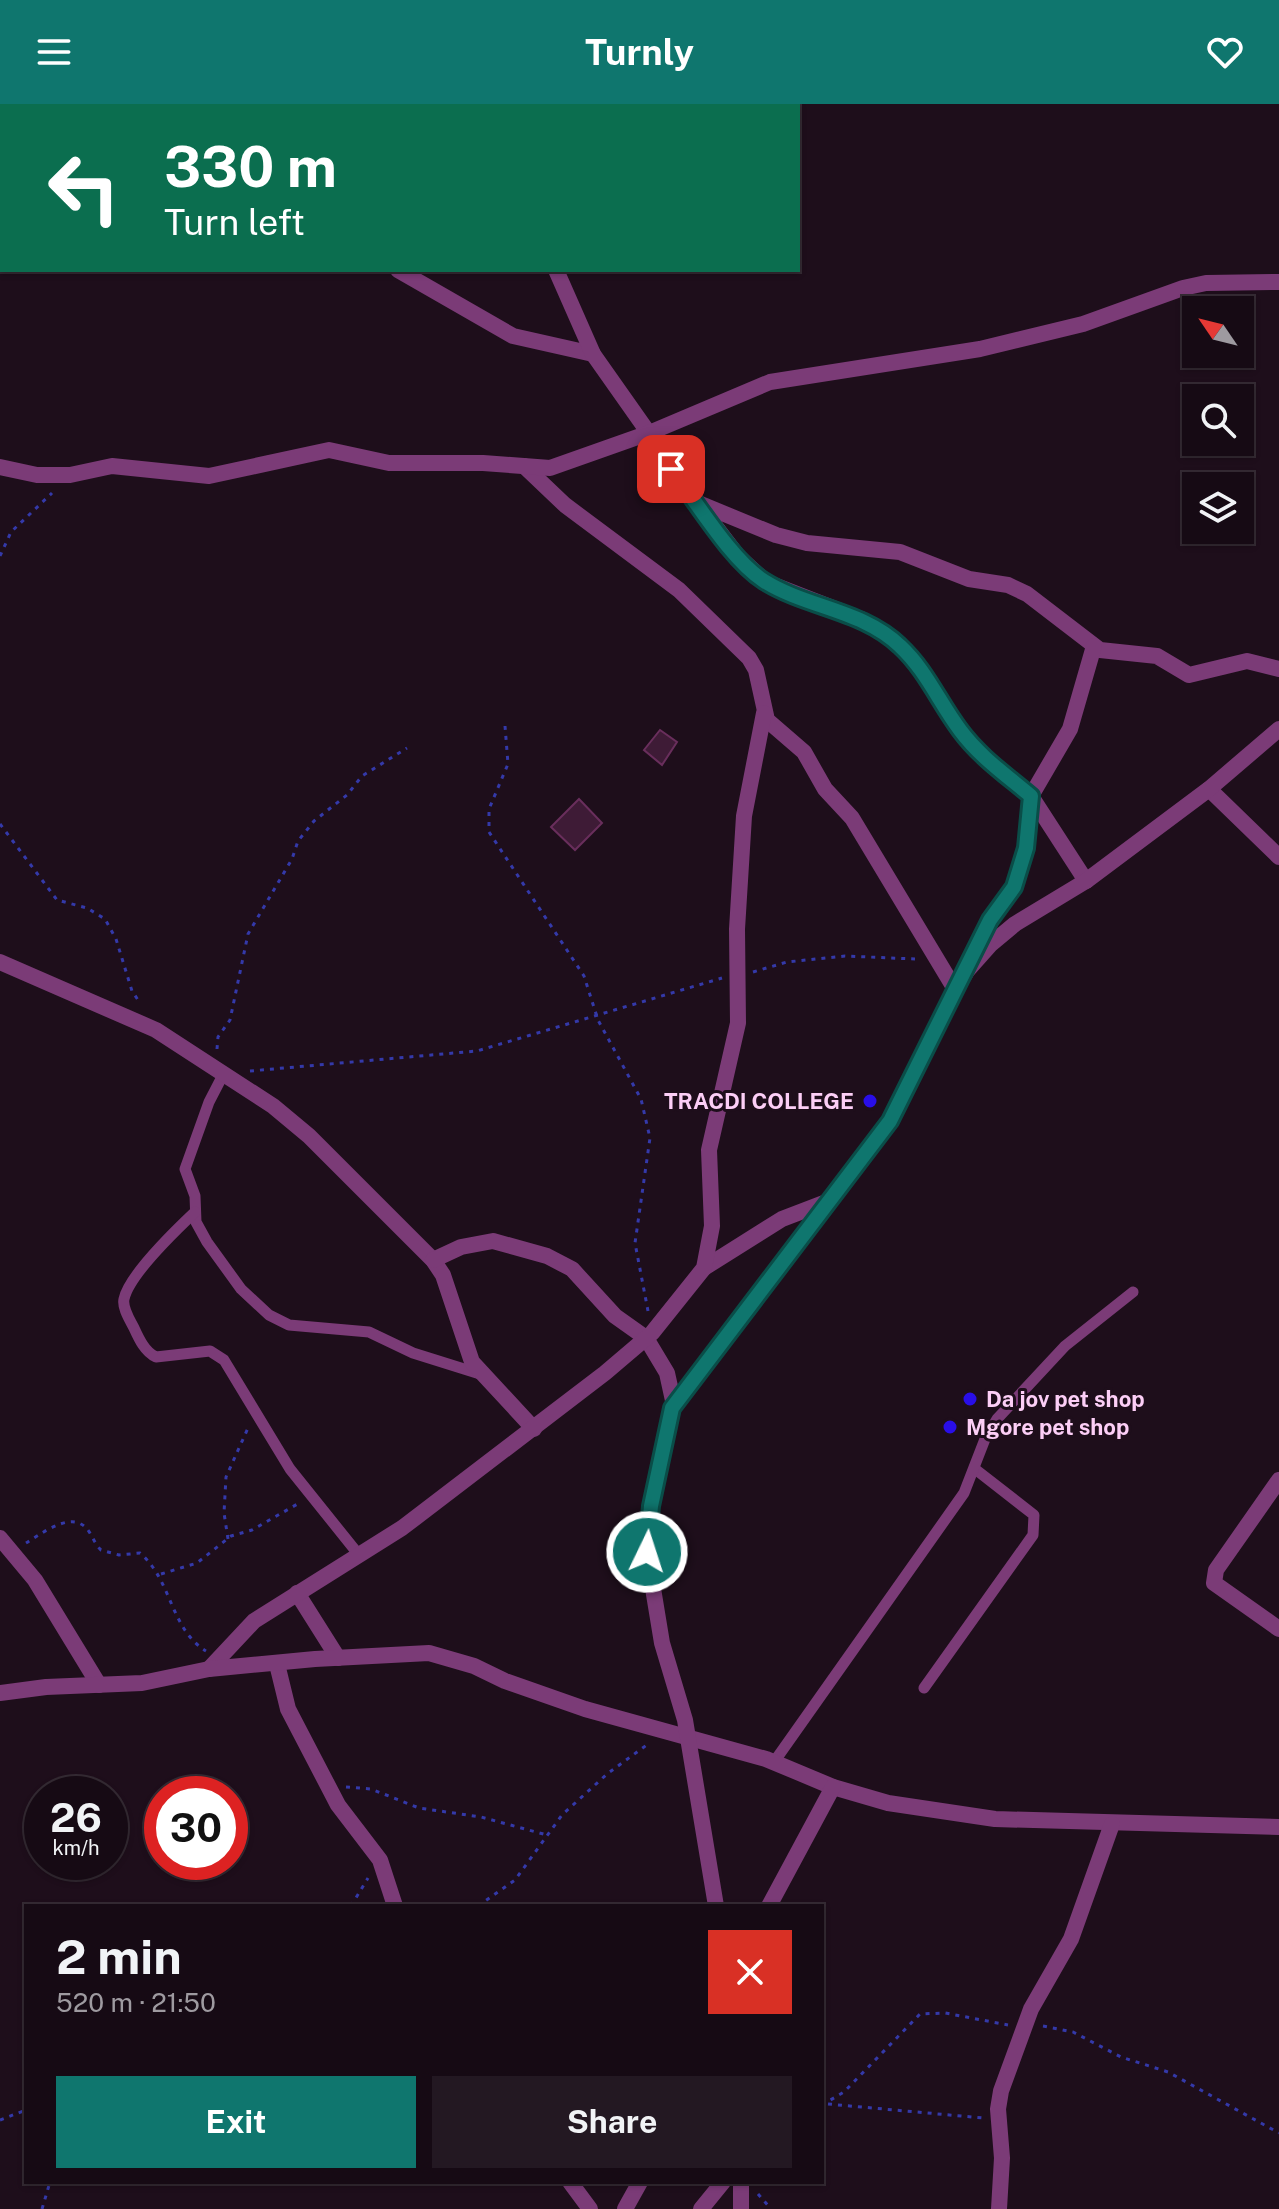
<!DOCTYPE html>
<html lang="en">
<head>
<meta charset="utf-8">
<style>
	body { margin:0; font-family:"Public Sans",sans-serif; background:#231822; color:#f1f3f6; height:100vh; display:flex; flex-direction:column; font-size:30px; white-space:nowrap }
	* { box-sizing:border-box; margin:0 }
	p { font-size:26px; color:#9e9aa0 }
	.icon { flex:none; width:44px; height:44px; fill:none; stroke:currentColor; stroke-width:2; stroke-linecap:round; stroke-linejoin:round }
	.map { position:relative; flex:1; overflow:hidden }
	.drawer { position:absolute; left:24px; top:1800px; width:800px; height:280px; display:flex; flex-direction:column; background:#160a14; border-radius:0px; box-shadow:0 2px 6px #0004,0 0 0 2px #352b34 }
	.drawer>* { flex:none }
	.guide { position:absolute; left:0px; top:0px; width:800px; height:168px; box-shadow:0 2px 6px #0004,0 0 0 2px #352b34; background:#0b6e4f; color:#fff; overflow:hidden }
	.needle { width:52px; rotate:305deg }
	.tools { position:absolute; left:1182px; top:192px; display:grid; gap:16px }
	.tools a { display:grid; place-items:center; width:72px; height:72px; border-radius:0px; background:#160a14; box-shadow:0 2px 6px #0004,0 0 0 2px #352b34; font-size:40px }
	.speed { position:absolute; left:24px; top:1672px; display:flex; gap:16px; font-size:40px; font-weight:700; text-align:center }
	.speed>* { display:grid; place-content:center; width:104px; height:104px; border-radius:50%; background:#160a14; box-shadow:0 2px 6px #0004,0 0 0 2px #352b34; line-height:1 }
	.speed small { font-size:20px; font-weight:400 }
	.speed .limit { border:12px solid #d22; background:#fff; color:#111 }
	.pin { position:absolute; display:grid; place-items:center; width:68px; height:68px; color:#fff; margin:-34px; border-radius:16px; box-shadow:0 4px 12px #0006 }
	.me { position:absolute; width:88px; margin:-44px; rotate:4deg; stroke-linejoin:round; filter:drop-shadow(0 0 6px #0008) }
	.turn { display:flex; align-items:center; gap:28px; height:168px; padding:0 32px; font-size:36px }
	.turn .icon { width:104px; height:104px; stroke-width:2.5 }
	.turn b { display:block; font-size:56px; line-height:68px }
	.round { display:grid; place-items:center; flex:none; width:84px; height:84px; border-radius:0px; background:#231822 }
	.headline { display:flex; align-items:center; justify-content:space-between; height:136px; padding:0 32px }
	h1 { font-size:48px; font-weight:700; line-height:60px }
	.cta { display:flex; gap:16px; margin-top:auto; padding:16px 32px }
	.cta a { flex:1; height:92px; border-radius:0px; background:#0f766e; color:#fff; font-size:32px; font-weight:700; line-height:92px; text-align:center }
	.cta a+a { background:#231822; color:#f1f3f6 }
	header { display:flex; justify-content:space-between; align-items:center; height:104px; padding:0 32px; background:#0f766e; color:#fff; font-size:36px; font-weight:700 }
	.map>svg:first-child { display:block }
	.building { fill:#3e1b36; stroke:#692e5c; stroke-width:2 }
	.lines { fill:none; stroke-linecap:round; stroke-linejoin:round }
	.path { stroke:#3439a9; stroke-width:3; stroke-dasharray:4 6; stroke-linecap:butt }
	.service { stroke:#7b3b77; stroke-width:11 }
	.minor { stroke:#7b3b77; stroke-width:16 }
	.route-casing { stroke:#0a4d48; stroke-width:20 }
	.route { stroke:#0f766e; stroke-width:14 }
	.poi-dot { fill:#290ee8; stroke:#1e0e1b; stroke-width:3 }
	.labels { text-anchor:middle; stroke-width:6; stroke-linejoin:round; paint-order:stroke }
	.poi-label { font-size:22px; font-weight:bold; fill:#fccef6; stroke:#1e0e1b; text-anchor:start }
</style>
</head>
<body>
<header><svg class="icon" aria-label="menu" viewBox="0 0 24 24"><path d="M4 6h16M4 12h16M4 18h16"/></svg>Turnly<svg class="icon" aria-label="heart" viewBox="0 0 24 24"><path d="M12 20l-8-8c-3-5 5-10 8-4 3-6 11-1 8 4z"/></svg></header>
<div class="map">
<svg width="1279" height="2105" viewBox="0 0 1279 2105">
	<rect width="100%" height="100%" fill="#1e0e1b"/>
	<g class="building">
		<path d="M660 626 677 638 662 661 644 646Z"/>
		<path d="M579 695 602 719 575 746 551 723Z"/>
	</g>
	<g class="lines">
		<g class="path">
			<path d="M0 452 11 428 52 389"/>
			<path d="M505 622 508 660 489 705V728L584 872 598 916 641 995 650 1034 635 1139 648 1207"/>
			<path d="M0 720 57 796 87 804 105 815 116 835 132 887 140 899"/>
			<path d="M753 868 787 858 845 852 915 855"/>
			<path d="M217 945 218 933 230 916 248 830 292 755 298 737 314 717 347 691 362 672 407 644"/>
			<path d="M250 967 477 947 722 874"/>
			<path d="M228 1435 224 1409 226 1373 248 1324"/>
			<path d="M26 1439C39 1431 66 1411 81 1420 91 1425 93 1439 101 1446L119 1451 140 1449C172 1476 170 1525 206 1547"/>
			<path d="M161 1470 197 1459 231 1432 252 1426 301 1398"/>
			<path d="M346 1683 371 1685 419 1704 481 1713 547 1731"/>
			<path d="M351 1802 368 1774"/>
			<path d="M478 1802 515 1776 562 1711 607 1670 648 1640"/>
			<path d="M1043 1922 1073 1928 1121 1953 1168 1968 1279 2029"/>
			<path d="M828 2000 983 2014"/>
			<path d="M822 2001 844 1988 920 1910 945 1909 1008 1921"/>
			<path d="M0 2016 26 2006"/>
			<path d="M758 2090 771 2105"/>
			<path d="M42 2105 50 2078"/>
		</g>
		<g class="service">
			<path d="M224 969 209 998 185 1065 195 1092 196 1118 207 1138 241 1185 269 1211 289 1221 369 1228 413 1249 480 1270"/>
			<path d="M195 1108C177 1125 129 1171 124 1195 122 1204 130 1216 134 1224 139 1235 145 1248 156 1253L210 1247 224 1256 290 1365 359 1451"/>
			<path d="M924 1584 1033 1431 1034 1411 975 1365"/>
			<path d="M774 1658 964 1389 985 1335 997 1315 1065 1242 1133 1188"/>
		</g>
		<g class="minor">
			<path d="M255 0 257 2"/>
			<path d="M475 0 477 2"/>
			<path d="M561 0V2"/>
			<path d="M398 166 513 232 593 250"/>
			<path d="M556 166 593 250 698 399 776 431 807 439 900 448 969 475 1008 481 1027 490 1100 546 1157 552 1189 571 1247 557 1279 565"/>
			<path d="M524 362 565 401 679 486 749 554 756 566 767 616 804 648 825 685 852 714 956 887"/>
			<path d="M0 363 37 371H70L112 362 209 372 329 346 389 359H483L550 364 649 329 770 278 980 245 1083 220 1183 184 1206 179 1279 178"/>
			<path d="M699 401 738 452 766 478 861 515 899 540 918 561 960 627 980 650 1031 692 1086 777"/>
			<path d="M1209 685 1279 753"/>
			<path d="M974 851 990 816 1014 783 1026 744 1031 692 1070 625 1094 542"/>
			<path d="M0 858 156 926 273 1002 309 1032 433 1156 443 1171 472 1258 534 1325"/>
			<path d="M433 1156 461 1143 493 1137 547 1152 572 1165 615 1212 646 1234 667 1269 674 1301"/>
			<path d="M704 1164 782 1115 829 1097"/>
			<path d="M1279 1376 1216 1466 1214 1479 1279 1525"/>
			<path d="M0 1434 35 1476 99 1581"/>
			<path d="M297 1489 338 1554"/>
			<path d="M277 1560 288 1605 338 1701 380 1756 395 1802"/>
			<path d="M209 1565 254 1517 402 1424 605 1269 652 1229 704 1164 712 1122 709 1046 738 919 737 825 744 712 764 609"/>
			<path d="M0 1589 46 1583 142 1579 209 1565 315 1555 429 1549 474 1562 505 1577 585 1605 766 1655 833 1683 888 1699 995 1715 1279 1723"/>
			<path d="M716 1802 685 1616 662 1539 647 1448 651 1402 672 1304 890 1017 945 904 967 867 991 840 1015 820 1086 777 1209 685 1279 625"/>
			<path d="M769 1802 833 1683"/>
			<path d="M570 2078 590 2105"/>
			<path d="M625 2105 640 2078"/>
			<path d="M701 2105 723 2078"/>
			<path d="M741 2105V2078"/>
			<path d="M999 2105 1002 2054 998 2005 1001 1987 1031 1905 1071 1835 1112 1720"/>
		</g>
	</g>
	<g class="lines">
		<g class="route-casing">
			<path id="route" d="M647 1448 651 1402 672 1304 890 1017 990 816 1014 783 1026 744 1031 692C1006 671 979 652 960 626 939 598 926 566 900 542 863 506 807 504 764 477 730 455 697 398 671 365"/>
		</g>
		<use href="#route" class="route"/>
	</g>
	<g class="poi-dot">
		<circle cx="870" cy="997" r="8"/>
		<circle cx="970" cy="1295" r="8"/>
		<circle cx="950" cy="1323" r="8"/>
	</g>
	<g class="labels">
		<g class="poi-label">
			<text x="854" y="1005" text-anchor="end">TRACDI COLLEGE</text>
			<text x="986" y="1303">Da jov pet shop</text>
			<text x="966" y="1331">Mgore pet shop</text>
		</g>
	</g>
</svg>
<div class="tools">
<a><svg class="needle" viewBox="-14 -14 28 28"><path d="M0-13l5 13h-10z" fill="#e53935"/><path d="M0 13l5-13h-10z" fill="#9e9aa0"/></svg></a>
<a><svg class="icon" aria-label="search" viewBox="0 0 24 24"><circle cx="10" cy="10" r="6"/><path d="M15 15l6 6"/></svg></a>
<a><svg class="icon" aria-label="layers" viewBox="0 0 24 24"><path d="M12 4l9 5-9 5-9-5zM3 14l9 5 9-5"/></svg></a>
</div>
<div class="speed"><div>26<small>km/h</small></div><div class="limit">30</div></div>
<div class="pin" style="left:671px;top:365px;background:#d93025"><svg class="icon" aria-label="arrive" viewBox="0 0 24 24"><path d="M6 21V4h12l-3 4 3 4H6"/></svg></div>
<svg class="me" style="left:647px;top:1448px" viewBox="-20 -20 40 40"><circle r="17" fill="#0f766e" stroke="#fff" stroke-width="3"/><path d="M0-11L8 9 0 5-8 9z" fill="#fff"/></svg>
<div class="guide">
<div class="turn"><svg class="icon" aria-label="left" viewBox="0 0 24 24"><path d="M17 20v-9H6M10 6l-5 5 5 5"/></svg><div><b>330 m</b>Turn left</div></div>
</div>
<section class="drawer">
<div class="headline"><div><h1>2 min</h1><p>520 m · 21:50</p></div><a class="round" style="background:#d93025;color:#fff"><svg class="icon" aria-label="close" viewBox="0 0 24 24"><path d="M6 6l12 12M18 6L6 18"/></svg></a></div>
<div class="cta"><a>Exit</a><a>Share</a></div>
</section>
</div>
</body>
</html>
